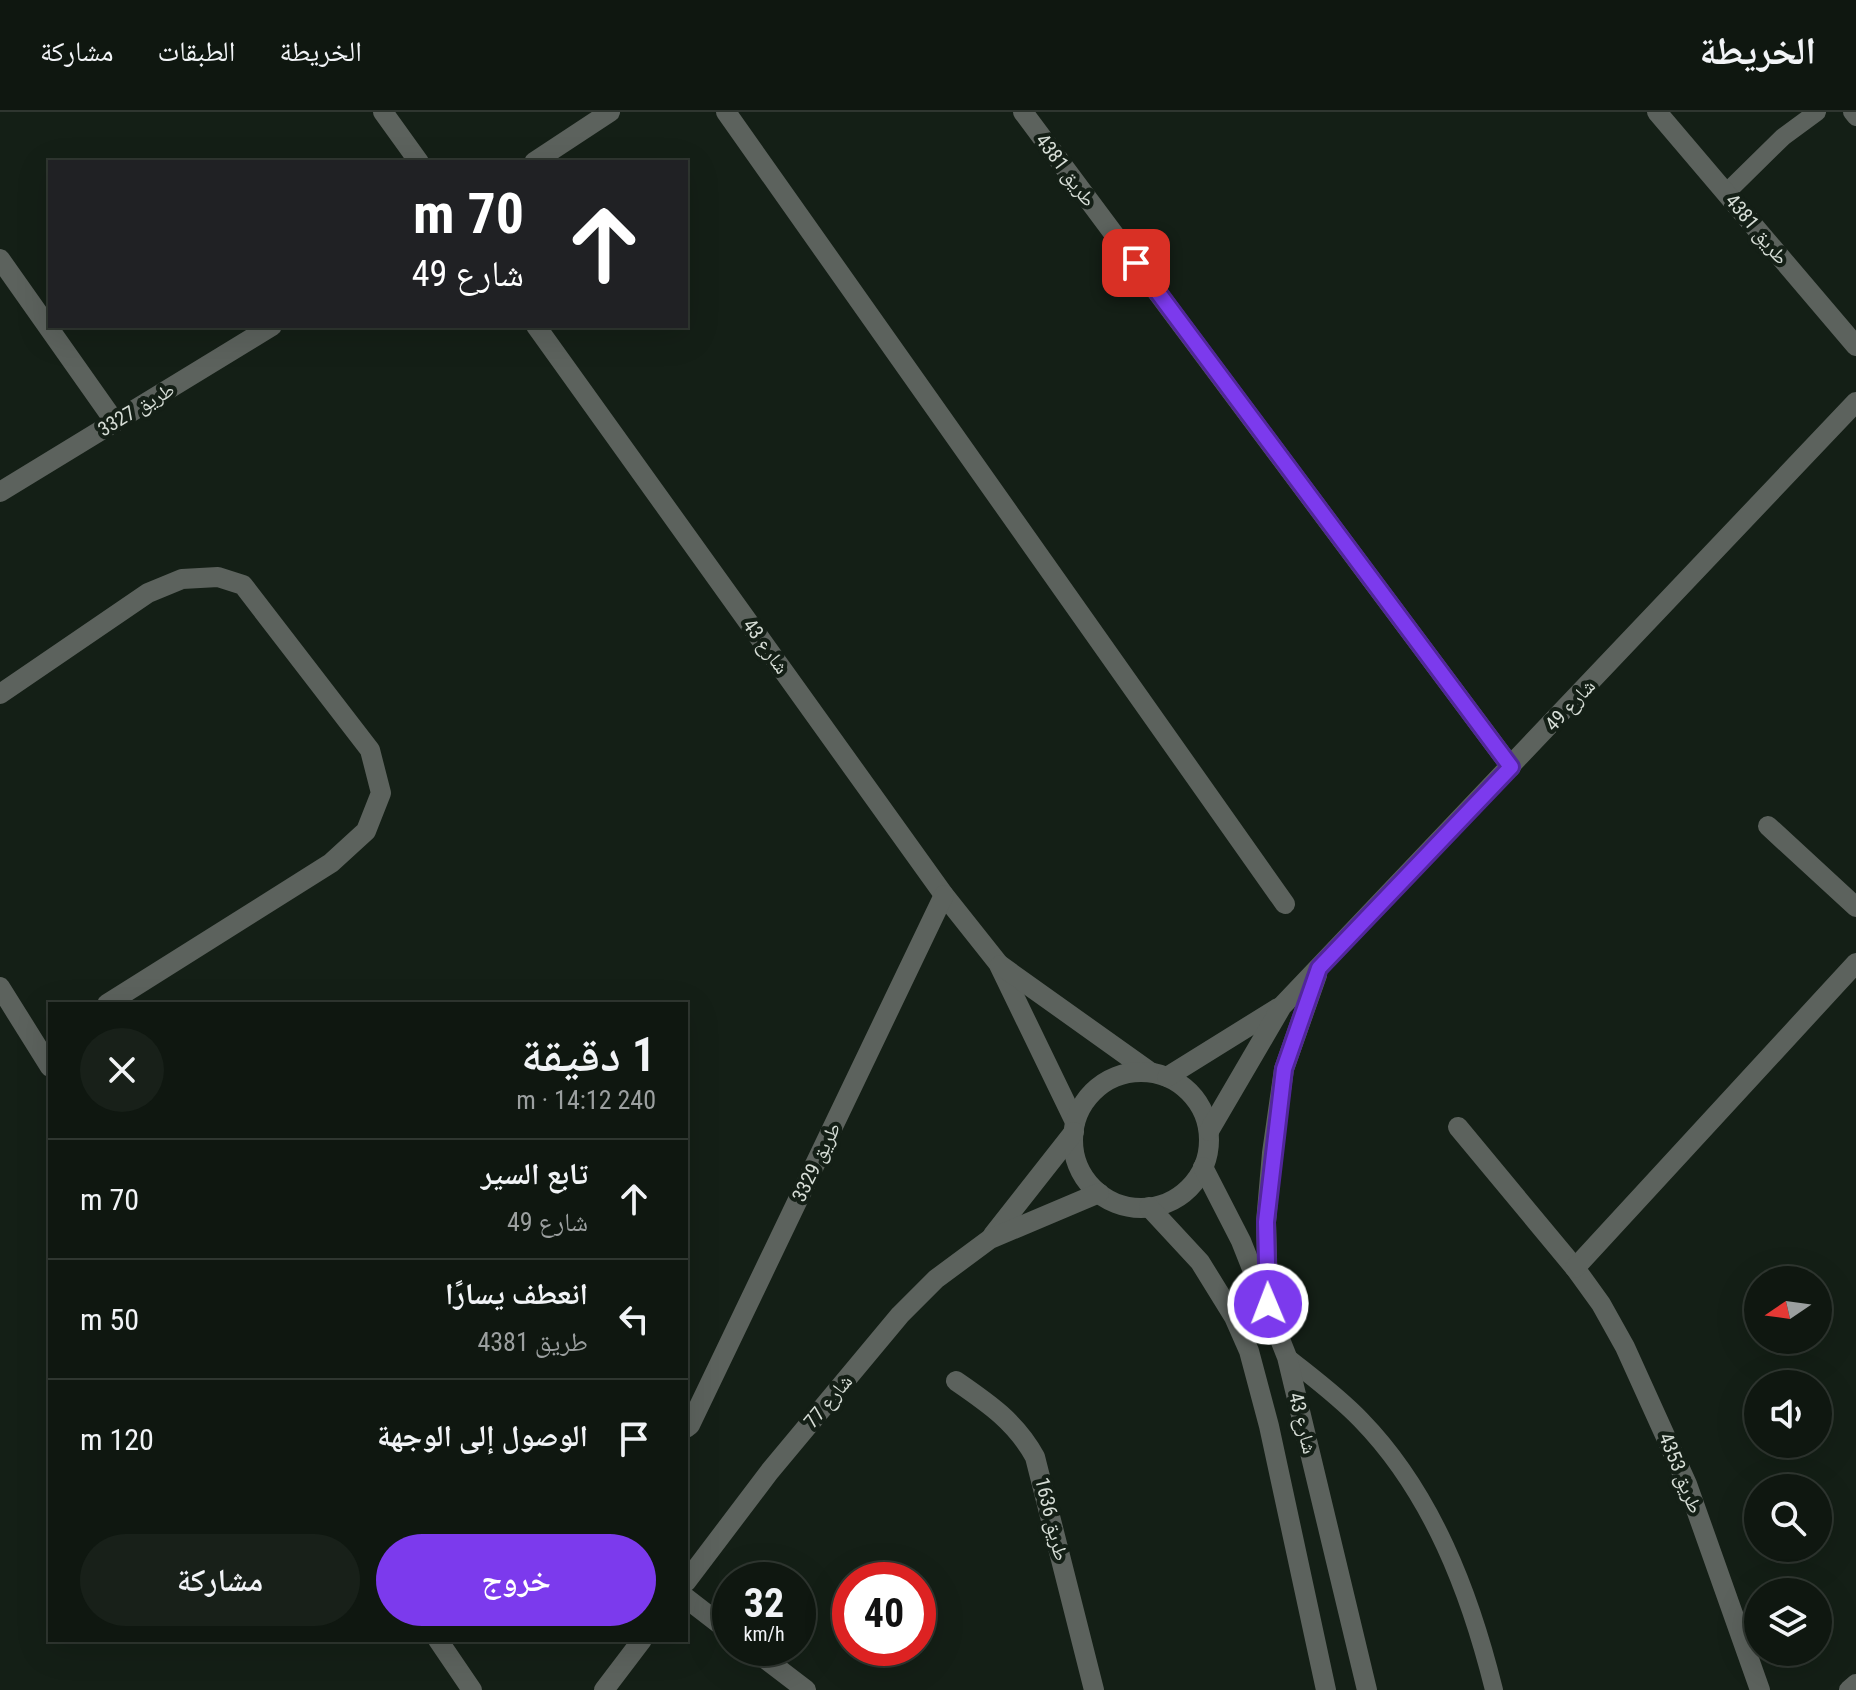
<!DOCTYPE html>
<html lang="ar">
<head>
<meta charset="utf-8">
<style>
	body { margin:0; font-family:"Roboto Condensed","Noto Naskh Arabic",sans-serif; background:#182019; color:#f1f3f6; direction:rtl; height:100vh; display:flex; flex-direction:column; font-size:30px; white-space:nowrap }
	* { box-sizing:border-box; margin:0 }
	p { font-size:26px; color:#9b9f9f }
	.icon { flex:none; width:44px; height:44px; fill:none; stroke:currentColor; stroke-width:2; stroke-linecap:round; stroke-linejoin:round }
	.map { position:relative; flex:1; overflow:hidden; direction:ltr }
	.side { position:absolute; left:48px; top:890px; width:640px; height:640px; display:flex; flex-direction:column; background:#0f1710; border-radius:0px; box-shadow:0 8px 32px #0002,0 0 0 2px #2f3630; direction:rtl }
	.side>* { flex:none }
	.top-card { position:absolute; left:48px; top:48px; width:640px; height:168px; border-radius:0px; box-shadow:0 8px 32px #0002,0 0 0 2px #2f3630; direction:rtl; background:#202124; color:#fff; overflow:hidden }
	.needle { width:52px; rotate:257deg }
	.buttons { position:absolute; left:1744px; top:1154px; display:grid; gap:16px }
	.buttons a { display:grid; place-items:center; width:88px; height:88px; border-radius:50%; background:#0f1710; box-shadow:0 8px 32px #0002,0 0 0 2px #2f3630; font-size:40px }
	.speed { position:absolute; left:712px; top:1450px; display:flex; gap:16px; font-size:40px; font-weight:700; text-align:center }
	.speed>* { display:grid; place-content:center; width:104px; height:104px; border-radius:50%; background:#0f1710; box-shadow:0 8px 32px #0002,0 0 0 2px #2f3630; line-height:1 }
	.speed small { font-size:20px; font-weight:400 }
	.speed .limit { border:12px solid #d22; background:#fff; color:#111 }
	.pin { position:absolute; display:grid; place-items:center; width:68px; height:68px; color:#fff; margin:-34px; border-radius:16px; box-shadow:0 4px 12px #0006 }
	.me { position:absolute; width:88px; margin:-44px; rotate:359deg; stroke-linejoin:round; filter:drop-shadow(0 0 6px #0008) }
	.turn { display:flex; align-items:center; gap:28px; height:168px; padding:0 32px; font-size:36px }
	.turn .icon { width:104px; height:104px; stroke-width:2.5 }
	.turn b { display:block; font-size:56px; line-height:68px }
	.round { display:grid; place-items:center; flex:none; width:84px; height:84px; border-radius:42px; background:#182019 }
	.overview { display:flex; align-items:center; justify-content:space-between; height:136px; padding:0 32px }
	h1 { font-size:48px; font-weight:600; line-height:60px }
	.action { display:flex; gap:16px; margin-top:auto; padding:16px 32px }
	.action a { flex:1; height:92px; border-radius:48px; background:#7c3aed; color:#fff; font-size:32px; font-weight:600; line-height:92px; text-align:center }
	.action a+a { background:#182019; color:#f1f3f6 }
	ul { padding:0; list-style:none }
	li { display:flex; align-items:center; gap:24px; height:120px; padding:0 32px; border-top:2px solid #2f3630 }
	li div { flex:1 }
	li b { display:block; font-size:30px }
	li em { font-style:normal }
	header { display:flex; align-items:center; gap:48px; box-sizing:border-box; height:112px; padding:0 40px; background:#0f1710; border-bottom:2px solid #2f3630 }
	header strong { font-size:38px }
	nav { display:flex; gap:44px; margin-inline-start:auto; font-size:28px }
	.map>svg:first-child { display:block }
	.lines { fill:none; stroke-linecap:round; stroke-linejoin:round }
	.service { stroke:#5c625d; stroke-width:18 }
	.minor { stroke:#5c625d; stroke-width:20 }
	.tertiary { stroke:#5c625d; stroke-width:20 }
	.route-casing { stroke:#51269a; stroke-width:20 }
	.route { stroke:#7c3aed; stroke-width:14 }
	.labels { text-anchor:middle; stroke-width:8; stroke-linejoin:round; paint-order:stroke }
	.street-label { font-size:20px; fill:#d6ddd6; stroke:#141f16 }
</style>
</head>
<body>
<header>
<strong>الخريطة</strong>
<nav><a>الخريطة</a><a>الطبقات</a><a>مشاركة</a></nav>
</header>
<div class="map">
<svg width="1856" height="1578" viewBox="0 0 1856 1578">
	<rect width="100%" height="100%" fill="#141f16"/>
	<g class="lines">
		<g class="service">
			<path d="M1852 0 1856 5"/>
			<path d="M1726 81 1783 25 1817 0"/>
			<path d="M1287 1245C1312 1265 1338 1284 1361 1308 1432 1381 1470 1481 1494 1578"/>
		</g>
		<g class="minor">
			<path d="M383 0 419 50"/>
			<path d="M726 0 1285 792"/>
			<path d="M1023 0 1511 655"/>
			<path d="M1657 0 1856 234"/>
			<path d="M534 50 610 0"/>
			<path d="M0 147 115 310"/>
			<path d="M536 214 944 783 998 851 1075 1010"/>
			<path d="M0 380 272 214"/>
			<path d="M0 582 148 481 182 467 218 465 243 473 370 638 381 681 366 719 331 751 107 892"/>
			<path d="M1768 714 1856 795"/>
			<path d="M1000 853 1150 960"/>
			<path d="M0 875 50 955"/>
			<path d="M1458 1015 1575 1156 1601 1192 1625 1235 1687 1372 1760 1578"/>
			<path d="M1575 1156 1856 851"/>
			<path d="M956 1269C988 1291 1016 1310 1035 1345L1094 1578"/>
			<path d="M686 1316 690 1313 944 783"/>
			<path d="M686 1486 730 1520"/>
			<path d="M438 1528 472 1578"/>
			<path d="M751 1536 806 1578"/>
			<path d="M1849 1578 1856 1572"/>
		</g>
		<g class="tertiary">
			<circle cx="1141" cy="1028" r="68"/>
			<path d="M1167 965 1278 896"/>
			<path d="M1209 1019 1282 894 1856 290"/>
			<path d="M1203 1055 1241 1129 1287 1245 1367 1578"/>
			<path d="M1149 1095 1200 1150 1234 1205 1249 1239 1269 1314 1326 1578"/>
			<path d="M993 1123 1074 1020"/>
			<path d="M1268 1180 1266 1110 1272 1041 1284 957 1317 863"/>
			<path d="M686 1470 770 1359 900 1203 936 1167 990 1127 1099 1081"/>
			<path d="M604 1578 642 1528"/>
		</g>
	</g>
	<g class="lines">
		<g class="route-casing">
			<path id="route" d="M1136 151 1511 655 1319 856 1284 957 1266 1110 1268 1192"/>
		</g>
		<use href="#route" class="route"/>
	</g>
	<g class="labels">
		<g class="street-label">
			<text transform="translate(1066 58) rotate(53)" y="7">طريق 4381</text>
			<text transform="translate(1757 117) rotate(50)" y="7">طريق 4381</text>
			<text transform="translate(136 297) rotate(-31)" y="7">طريق 3327</text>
			<text transform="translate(766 534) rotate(54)" y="7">شارع 43</text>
			<text transform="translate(1570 593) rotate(-47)" y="7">شارع 49</text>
			<text transform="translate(816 1050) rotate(-64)" y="7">طريق 3329</text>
			<text transform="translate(828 1289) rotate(-50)" y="7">شارع 77</text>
			<text transform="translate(1303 1311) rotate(76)" y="7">شارع 43</text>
			<text transform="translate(1681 1361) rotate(68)" y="7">طريق 4353</text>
			<text transform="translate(1052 1407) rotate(76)" y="7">طريق 1636</text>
		</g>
	</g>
</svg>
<div class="buttons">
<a><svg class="needle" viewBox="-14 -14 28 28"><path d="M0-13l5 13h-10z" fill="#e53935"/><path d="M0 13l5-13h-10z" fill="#9b9f9f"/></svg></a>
<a><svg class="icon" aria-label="sound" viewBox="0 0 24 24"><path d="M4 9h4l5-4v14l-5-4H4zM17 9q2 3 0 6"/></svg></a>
<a><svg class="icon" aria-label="search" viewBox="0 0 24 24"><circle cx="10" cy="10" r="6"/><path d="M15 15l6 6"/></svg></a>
<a><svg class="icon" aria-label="layers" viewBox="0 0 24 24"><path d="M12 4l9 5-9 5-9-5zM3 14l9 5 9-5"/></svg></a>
</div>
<div class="speed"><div>32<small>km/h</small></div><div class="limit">40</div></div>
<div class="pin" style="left:1136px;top:151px;background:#d93025"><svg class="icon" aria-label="arrive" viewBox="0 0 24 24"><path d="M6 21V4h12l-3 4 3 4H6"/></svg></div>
<svg class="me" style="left:1268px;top:1192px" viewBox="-20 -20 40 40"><circle r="17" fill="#7c3aed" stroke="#fff" stroke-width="3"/><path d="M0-11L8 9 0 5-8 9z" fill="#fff"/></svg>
<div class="top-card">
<div class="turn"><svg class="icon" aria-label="ahead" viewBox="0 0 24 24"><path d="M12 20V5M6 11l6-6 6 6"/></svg><div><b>70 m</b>شارع 49</div></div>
</div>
<section class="side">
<div class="overview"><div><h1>1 دقيقة</h1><p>240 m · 14:12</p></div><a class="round"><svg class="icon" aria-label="close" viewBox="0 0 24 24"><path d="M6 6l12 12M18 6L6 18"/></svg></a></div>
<ul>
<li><svg class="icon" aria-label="ahead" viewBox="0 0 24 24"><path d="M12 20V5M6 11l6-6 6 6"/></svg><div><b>تابع السير</b><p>شارع 49</p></div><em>70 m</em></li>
<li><svg class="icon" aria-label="left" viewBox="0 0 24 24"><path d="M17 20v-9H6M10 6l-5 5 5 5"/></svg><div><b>انعطف يسارًا</b><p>طريق 4381</p></div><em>50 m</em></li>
<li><svg class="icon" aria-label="arrive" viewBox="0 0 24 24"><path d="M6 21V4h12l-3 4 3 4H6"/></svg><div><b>الوصول إلى الوجهة</b></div><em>120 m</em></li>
</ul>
<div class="action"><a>خروج</a><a>مشاركة</a></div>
</section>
</div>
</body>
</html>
